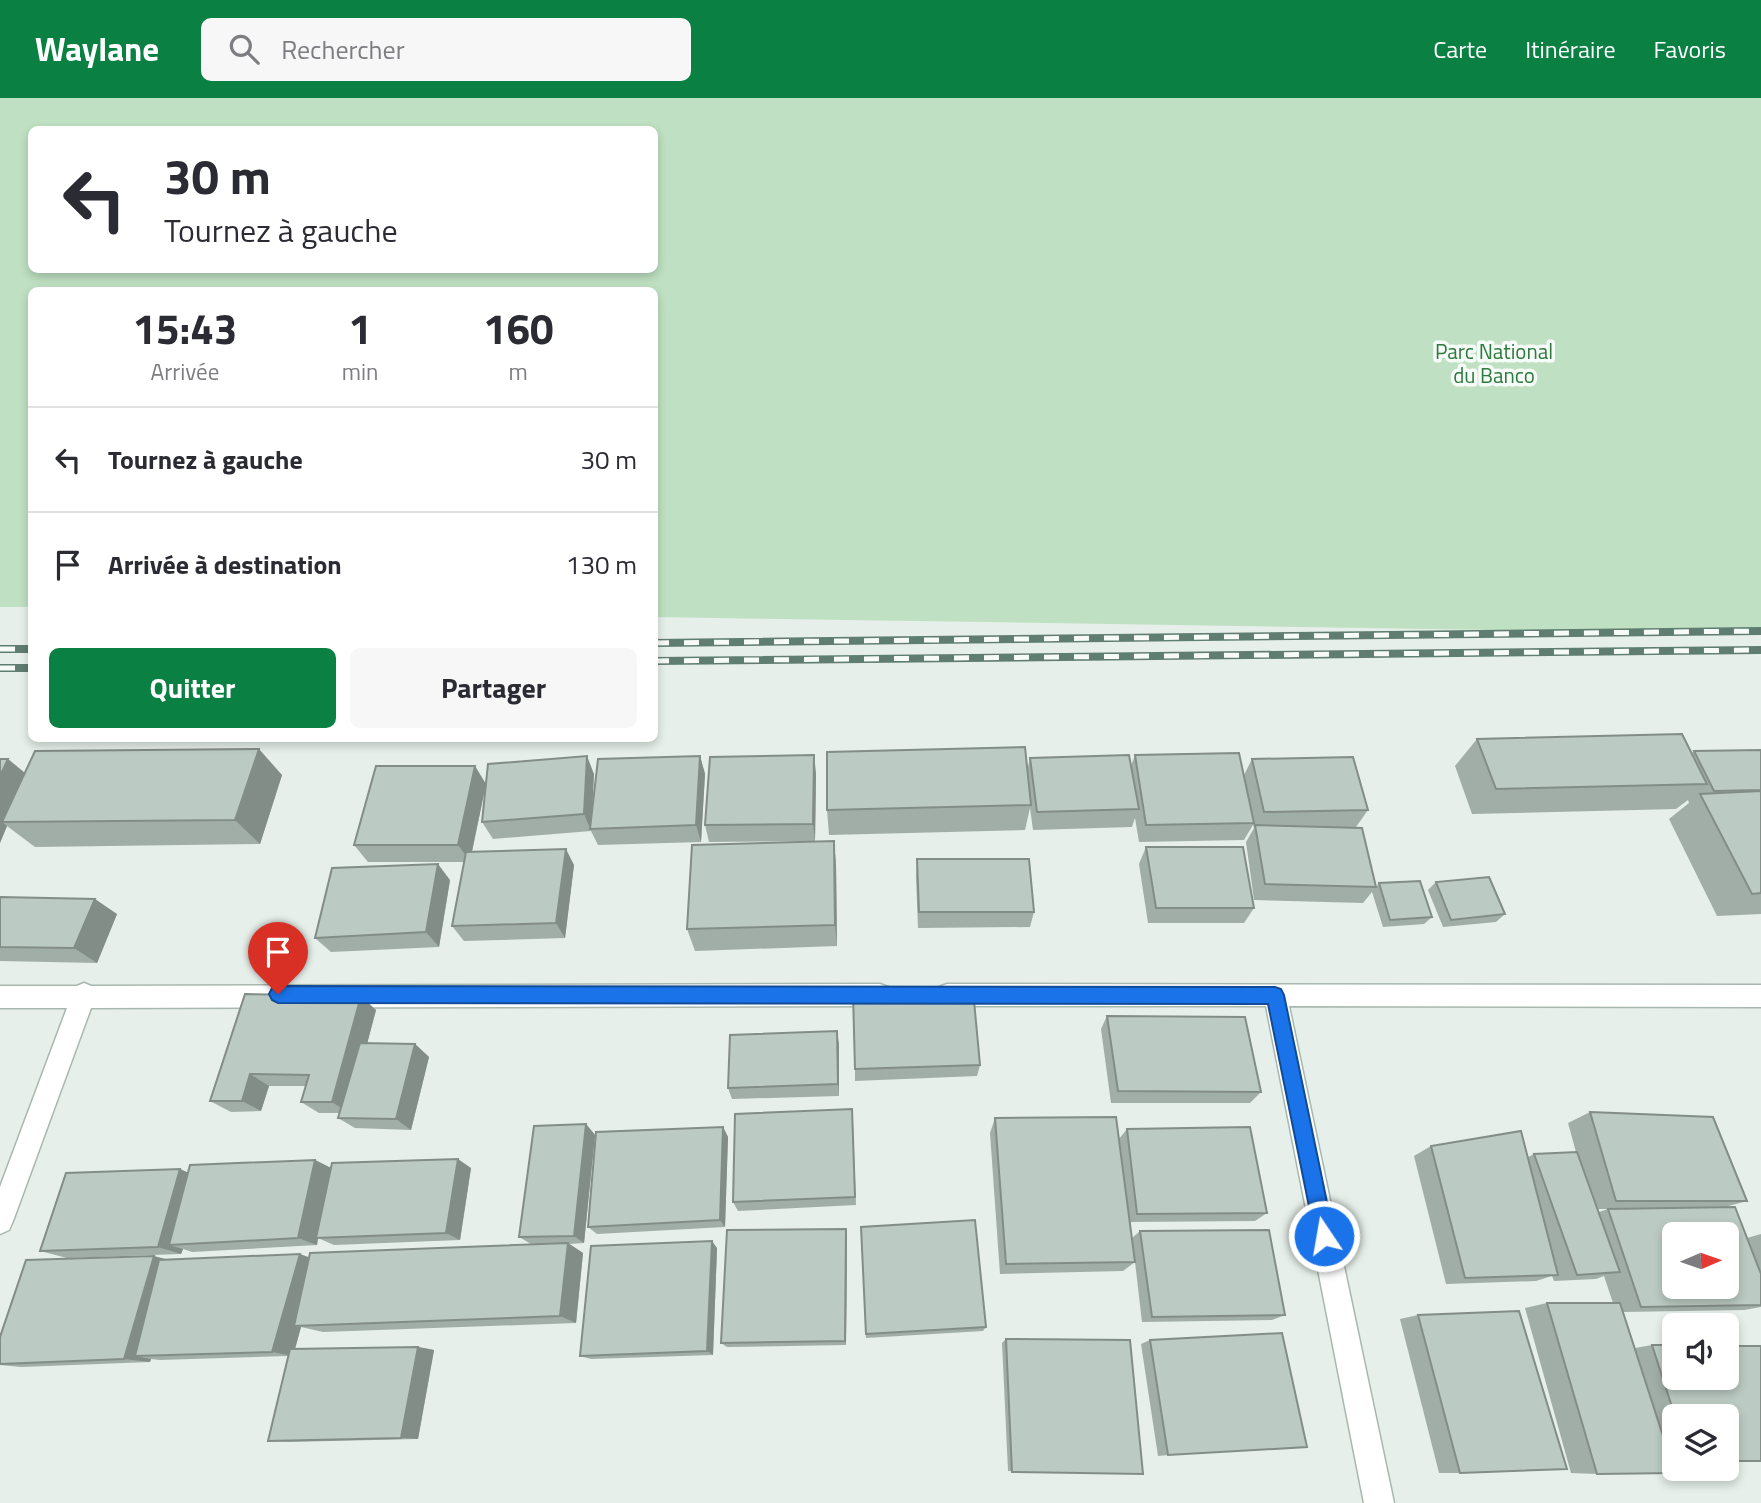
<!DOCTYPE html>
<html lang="fr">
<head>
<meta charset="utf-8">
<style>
	body { margin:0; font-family:"Titillium Web",sans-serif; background:#f7f7f7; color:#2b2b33; height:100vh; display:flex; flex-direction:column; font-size:26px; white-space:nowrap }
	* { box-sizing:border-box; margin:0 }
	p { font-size:23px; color:#7c7c81 }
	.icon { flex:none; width:38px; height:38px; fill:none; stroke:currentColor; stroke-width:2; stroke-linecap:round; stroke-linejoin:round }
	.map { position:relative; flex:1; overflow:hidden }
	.sheet { position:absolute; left:28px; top:189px; width:630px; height:455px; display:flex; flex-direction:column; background:#fff; border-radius:10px; box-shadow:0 4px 10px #0003 }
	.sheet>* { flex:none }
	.guide { position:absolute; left:28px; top:28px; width:630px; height:147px; border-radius:10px; box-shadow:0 4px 10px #0003; background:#fff; color:#2b2b33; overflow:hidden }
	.needle { width:46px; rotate:88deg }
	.fabs { position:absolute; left:1662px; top:1124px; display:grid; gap:14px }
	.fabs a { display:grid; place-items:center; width:77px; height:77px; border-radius:10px; background:#fff; box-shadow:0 4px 10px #0003; font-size:35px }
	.pin { position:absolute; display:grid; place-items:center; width:60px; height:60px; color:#fff; margin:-72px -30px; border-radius:50% 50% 50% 0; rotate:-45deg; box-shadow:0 0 7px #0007 }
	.pin .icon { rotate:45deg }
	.me { position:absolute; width:77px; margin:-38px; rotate:348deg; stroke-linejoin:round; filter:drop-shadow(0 0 5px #0008) }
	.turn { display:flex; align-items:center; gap:24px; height:147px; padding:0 21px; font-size:32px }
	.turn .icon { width:91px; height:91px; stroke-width:2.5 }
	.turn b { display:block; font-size:49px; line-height:60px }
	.eta { display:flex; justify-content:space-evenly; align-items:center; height:119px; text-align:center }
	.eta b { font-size:42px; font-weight:700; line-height:49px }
	.cta { display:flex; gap:14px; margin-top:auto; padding:14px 21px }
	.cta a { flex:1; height:80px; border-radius:10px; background:#0b8043; color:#fff; font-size:28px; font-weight:700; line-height:80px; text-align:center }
	.cta a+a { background:#f7f7f7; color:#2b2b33 }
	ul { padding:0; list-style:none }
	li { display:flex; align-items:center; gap:21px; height:105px; padding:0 21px; border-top:2px solid #e1e1e2 }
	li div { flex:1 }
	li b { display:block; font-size:26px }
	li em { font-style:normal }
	header { display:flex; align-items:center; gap:42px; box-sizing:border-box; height:98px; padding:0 35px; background:#0b8043; color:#fff }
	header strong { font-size:33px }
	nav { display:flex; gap:38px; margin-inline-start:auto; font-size:24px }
	.search { width:490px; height:63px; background:#f7f7f7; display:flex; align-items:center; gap:18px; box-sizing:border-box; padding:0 24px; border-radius:10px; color:#7c7c81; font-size:26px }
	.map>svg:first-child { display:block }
	.green { fill:#bfe0c2; fill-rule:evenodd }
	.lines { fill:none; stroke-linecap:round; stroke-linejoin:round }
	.street-casing { stroke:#a8b8af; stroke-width:3 }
	.street { fill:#fff; fill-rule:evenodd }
	.rail-casing { stroke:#5f7d70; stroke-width:8 }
	.rail { stroke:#f7fbf8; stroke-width:5; stroke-dasharray:15; stroke-linecap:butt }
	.wall { fill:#a1aea7; fill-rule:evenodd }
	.shaded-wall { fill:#838d88 }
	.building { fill:#bbcac2; stroke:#838d88; stroke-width:2; fill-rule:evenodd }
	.route { fill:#1a73e8; stroke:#114b97; stroke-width:2 }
	.labels { text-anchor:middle; stroke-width:7; stroke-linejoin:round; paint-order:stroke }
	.far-park-label { font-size:21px; fill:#2d7a3e; stroke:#f7fbf8 }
</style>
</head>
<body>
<header>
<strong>Waylane</strong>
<div class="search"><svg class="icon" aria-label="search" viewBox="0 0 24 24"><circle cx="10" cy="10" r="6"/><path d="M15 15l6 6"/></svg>Rechercher</div>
<nav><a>Carte</a><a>Itinéraire</a><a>Favoris</a></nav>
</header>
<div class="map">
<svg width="1761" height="1405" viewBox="0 0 1761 1405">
	<rect width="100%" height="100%" fill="#e6efe9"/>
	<path class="green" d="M0 0H1761V536L655 519 654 192H32L31 509H0ZM32 32H654V172H32Z"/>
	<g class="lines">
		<g class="street-casing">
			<g id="street">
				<path d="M84 885 91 888 880 886 888 889 892 897 888 905 880 908 91 910 13 1123 9 1132 0 1136V1089L67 910H0V888H77Z"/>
				<path d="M947 886 1761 887V909L1289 908 1394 1405H1364L1266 908H947L939 905 935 897 939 889Z"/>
			</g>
		</g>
		<use href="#street" class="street"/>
		<g class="rail-casing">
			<g id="rail">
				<path d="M654 545 1761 533"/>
				<path d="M0 551H32"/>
				<path d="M654 563 1761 552"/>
				<path d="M0 570H32"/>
			</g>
		</g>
		<use href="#rail" class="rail"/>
	</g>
	<g class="wall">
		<path d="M1477 641 1692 655 1694 653 1761 652V816L1717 818 1669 721 1689 705 1688 702 1676 711 1472 716 1455 668Z"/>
		<path d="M1135 657 1244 677 1252 661 1368 712 1356 729H1328L1376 789 1379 785 1432 819 1424 826 1383 829 1372 794 1363 805 1254 802 1246 744 1254 730 1253 727 1244 742 1139 744 1135 720 1132 729 1033 732 1030 710 1025 732 829 737 827 712 1027 673 1030 660 1131 668Z"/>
		<path d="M700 658 705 676 701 744 598 747 591 733 493 741 482 724 594 676 592 713Z"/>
		<path d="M0 661 24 675 282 677 260 746 35 749 7 728 0 745Z"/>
		<path d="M816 675 815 743 709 744 705 727Z"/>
		<path d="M486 686 472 753 574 767 565 840 464 843 452 828 464 764H368L354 747Z"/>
		<path d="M834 743 836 767 837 848 695 853 687 831Z"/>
		<path d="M1146 749 1254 810 1244 825H1148L1139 766Z"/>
		<path d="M917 761 1034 814 1030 829 918 830 916 778Z"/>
		<path d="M450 782 439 849 331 854 315 840Z"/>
		<path d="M1436 784 1505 816 1496 824 1443 829 1428 792Z"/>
		<path d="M0 799 117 816 97 865 0 863Z"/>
		<path d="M245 896 376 912 367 945 415 946 429 959 411 1032 355 1030 338 1020 340 1015H319L301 1004 306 988H269L261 1013 231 1014 210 1003Z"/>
		<path d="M1107 918 1261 994 1250 1005H1111L1101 931Z"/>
		<path d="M837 933 839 998 732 1001 728 990Z"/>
		<path d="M980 967 977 978 855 983V971Z"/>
		<path d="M1590 1014 1747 1103 1725 1109 1747 1140 1761 1136V1209L1744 1212 1623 1214 1635 1250 1652 1247 1675 1318V1363L1597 1376 1571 1375 1525 1210 1547 1205H1613L1604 1178 1596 1181 1554 1183 1552 1178 1536 1183 1446 1186 1414 1058 1431 1048 1528 1059 1534 1056 1576 1054 1568 1025ZM1597 1111H1608L1599 1114Z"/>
		<path d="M995 1020 1119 1041 1127 1031 1267 1115 1255 1123 1130 1124 1132 1140 1140 1133 1285 1217 1272 1222 1142 1224 1135 1164 1123 1173 1000 1176 990 1035Z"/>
		<path d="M853 1022 856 1107 738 1113 733 1104Z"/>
		<path d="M586 1026 595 1037 584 1145 569 1146 583 1155 576 1225 323 1234 301 1229 295 1251 418 1249 434 1252 418 1341 289 1344 268 1343 288 1258 160 1262 151 1261 150 1264 21 1269 0 1267V1239L166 1161 309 1160 531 1146 519 1139Z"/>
		<path d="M723 1029 728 1039 725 1129 597 1136 588 1129Z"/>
		<path d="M315 1062 331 1070H471L460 1142 334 1147 318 1140 317 1147 192 1154 183 1151 181 1156 67 1160 40 1153 180 1071 188 1075Z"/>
		<path d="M861 1129 986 1229 983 1233 866 1240Z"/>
		<path d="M847 1139 846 1247 727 1249 721 1245Z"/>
		<path d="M717 1150 713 1257 591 1261 580 1258Z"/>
		<path d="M1418 1217 1460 1375H1439L1400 1221Z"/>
		<path d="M1006 1241 1143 1376 1008 1373 1002 1245Z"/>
		<path d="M1150 1242 1168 1357 1158 1358 1141 1246Z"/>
	</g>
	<g class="shaded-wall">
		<path d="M259 651 282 677 260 746 235 722Z"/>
		<path d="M814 657 816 675 815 743 813 726Z"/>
		<path d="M587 658 594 676 591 731H590L591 733 584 716Z"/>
		<path d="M700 658 705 676 701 744 696 727Z"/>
		<path d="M8 661 30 679 2 724 7 728 0 745V678Z"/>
		<path d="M475 668 486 686 470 763 458 747Z"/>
		<path d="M834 743 836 767 837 848 835 827Z"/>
		<path d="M566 751 574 767 565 840 556 825Z"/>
		<path d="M438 766 450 782 439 849 426 834Z"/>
		<path d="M95 801 117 816 97 865 74 850Z"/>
		<path d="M361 898 376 912 349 1015 332 1004Z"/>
		<path d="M837 933 839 946V998L838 986Z"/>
		<path d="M415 946 429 959 411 1032 396 1021Z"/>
		<path d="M250 976 269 988 261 1013 242 1003Z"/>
		<path d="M586 1026 595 1037 584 1145 574 1138Z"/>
		<path d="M723 1029 728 1039 725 1129 720 1122Z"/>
		<path d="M458 1061 471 1070 460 1142 446 1135Z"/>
		<path d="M315 1062 333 1071 316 1140H318L317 1147 298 1140Z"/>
		<path d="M180 1071 202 1081 169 1147 183 1151 181 1156 158 1149Z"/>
		<path d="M846 1131 847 1139 846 1247 845 1243Z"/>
		<path d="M712 1143 717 1150 713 1257 707 1253Z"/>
		<path d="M568 1145 583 1155 576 1225 560 1218Z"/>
		<path d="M300 1156 319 1163 294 1228 301 1229 293 1258 272 1254Z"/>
		<path d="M154 1158 177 1164 135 1258 151 1261 150 1264 124 1261Z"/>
		<path d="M418 1249 434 1252 418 1341 401 1340Z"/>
	</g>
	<g class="building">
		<path d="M1682 636 1707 686 1496 691 1477 641Z"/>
		<path d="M1025 649 1031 707 827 712V654Z"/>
		<path d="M259 651 235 722 2 724 35 653Z"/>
		<path d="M1761 652V692L1714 693 1694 653Z"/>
		<path d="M1239 655 1254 725 1146 727 1135 657Z"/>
		<path d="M814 657 813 726 705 727 710 659Z"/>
		<path d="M1129 657 1139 711 1037 714 1030 660Z"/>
		<path d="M587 658 584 716 482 724 488 666Z"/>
		<path d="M700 658 696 727 590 731 598 661Z"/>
		<path d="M1353 659 1368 712 1264 714 1252 661Z"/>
		<path d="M0 661H8L0 678Z"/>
		<path d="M376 668H475L458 747H354Z"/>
		<path d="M1761 693V795L1752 796 1700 696Z"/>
		<path d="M1255 727 1362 730 1376 789 1265 786Z"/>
		<path d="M834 743 835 827 687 831 692 747Z"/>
		<path d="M1146 749H1243L1254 810H1156Z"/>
		<path d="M566 751 556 825 452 828 466 754Z"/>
		<path d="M917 761H1029L1034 814H919Z"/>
		<path d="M438 766 426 834 315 840 332 770Z"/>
		<path d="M1489 779 1505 816 1451 822 1436 784Z"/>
		<path d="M1420 783 1432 819 1390 822 1379 785Z"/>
		<path d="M0 799 95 801 74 850 0 849Z"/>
		<path d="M973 892 980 967 855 971 853 896Z"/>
		<path d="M245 896 361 898 332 1004H301L309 977 250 976 242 1003H210Z"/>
		<path d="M1107 918 1245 919 1261 994 1118 993Z"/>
		<path d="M837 933 838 986 728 990 730 937Z"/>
		<path d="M360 945 415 946 396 1021 338 1020Z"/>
		<path d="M852 1011 855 1099 733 1104 735 1016Z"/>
		<path d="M1590 1014 1713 1019 1747 1103H1616Z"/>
		<path d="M1116 1019 1135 1164 1006 1166 995 1020Z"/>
		<path d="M586 1026 574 1138 519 1139 534 1028Z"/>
		<path d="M723 1029 720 1122 588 1129 596 1034Z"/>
		<path d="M1250 1029 1267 1115 1137 1116 1127 1031Z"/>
		<path d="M1521 1033 1558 1177 1465 1180 1431 1048Z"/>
		<path d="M1577 1054 1620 1174 1577 1177 1534 1056Z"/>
		<path d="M458 1061 446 1135 316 1140 332 1065Z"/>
		<path d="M315 1062 298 1140 169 1147 190 1067Z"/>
		<path d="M180 1071 158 1149 40 1153 66 1075Z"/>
		<path d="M1735 1109 1761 1176V1207L1641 1209 1608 1111ZM1675 1136H1727V1188H1675Z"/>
		<path d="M975 1122 986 1229 866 1236 861 1129Z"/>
		<path d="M846 1131 845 1243 721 1245 727 1132Z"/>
		<path d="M1269 1132 1285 1217 1152 1219 1140 1133Z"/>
		<path d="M712 1143 707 1253 580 1258 591 1148Z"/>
		<path d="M568 1145 560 1218 294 1228 310 1155Z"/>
		<path d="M300 1156 272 1254 135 1258 159 1162Z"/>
		<path d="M154 1158 124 1261 0 1266V1239L26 1162Z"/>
		<path d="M1547 1205H1620L1675 1375 1597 1376Z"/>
		<path d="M1519 1213 1567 1371 1460 1375 1418 1217Z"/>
		<path d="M1282 1235 1307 1349 1168 1357 1150 1242Z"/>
		<path d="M1006 1241 1130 1242 1143 1376 1012 1374Z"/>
		<path d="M1652 1247H1675V1279H1727V1248H1761V1363H1727V1318H1675Z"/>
		<path d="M418 1249 401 1340 268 1343 290 1251Z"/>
	</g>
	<path class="route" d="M278 888 1275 889 1281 891 1284 897 1334 1138 1331 1145 1324 1148 1317 1145 1315 1138 1268 906 278 905 272 902 269 896 272 890Z"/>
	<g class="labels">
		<g class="far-park-label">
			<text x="1494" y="261">Parc National<tspan x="1494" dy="24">du Banco</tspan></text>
		</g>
	</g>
</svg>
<div class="fabs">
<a><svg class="needle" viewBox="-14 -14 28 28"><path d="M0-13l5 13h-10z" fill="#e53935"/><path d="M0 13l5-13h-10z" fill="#7c7c81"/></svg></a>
<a><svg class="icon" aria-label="sound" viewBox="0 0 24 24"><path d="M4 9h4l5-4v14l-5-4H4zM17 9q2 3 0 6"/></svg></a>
<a><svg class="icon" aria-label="layers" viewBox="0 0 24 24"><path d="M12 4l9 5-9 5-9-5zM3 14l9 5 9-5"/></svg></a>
</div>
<div class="pin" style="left:278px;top:896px;background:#d93025"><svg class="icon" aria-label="arrive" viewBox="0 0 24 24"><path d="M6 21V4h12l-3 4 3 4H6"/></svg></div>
<svg class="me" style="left:1324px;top:1138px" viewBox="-20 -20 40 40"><circle r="17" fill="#1a73e8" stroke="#fff" stroke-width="3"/><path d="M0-11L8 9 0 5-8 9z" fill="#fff"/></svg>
<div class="guide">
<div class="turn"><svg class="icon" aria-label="left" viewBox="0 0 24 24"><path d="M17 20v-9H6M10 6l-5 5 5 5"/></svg><div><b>30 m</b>Tournez à gauche</div></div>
</div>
<section class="sheet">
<div class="eta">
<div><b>15:43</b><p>Arrivée</p></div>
<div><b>1</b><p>min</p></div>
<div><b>160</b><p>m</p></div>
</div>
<ul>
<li><svg class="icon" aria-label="left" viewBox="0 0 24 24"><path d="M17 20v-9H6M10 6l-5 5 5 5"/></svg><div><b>Tournez à gauche</b></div><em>30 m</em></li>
<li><svg class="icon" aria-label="arrive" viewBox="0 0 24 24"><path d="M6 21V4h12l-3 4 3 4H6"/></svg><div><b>Arrivée à destination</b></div><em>130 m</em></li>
</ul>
<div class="cta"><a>Quitter</a><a>Partager</a></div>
</section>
</div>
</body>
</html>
